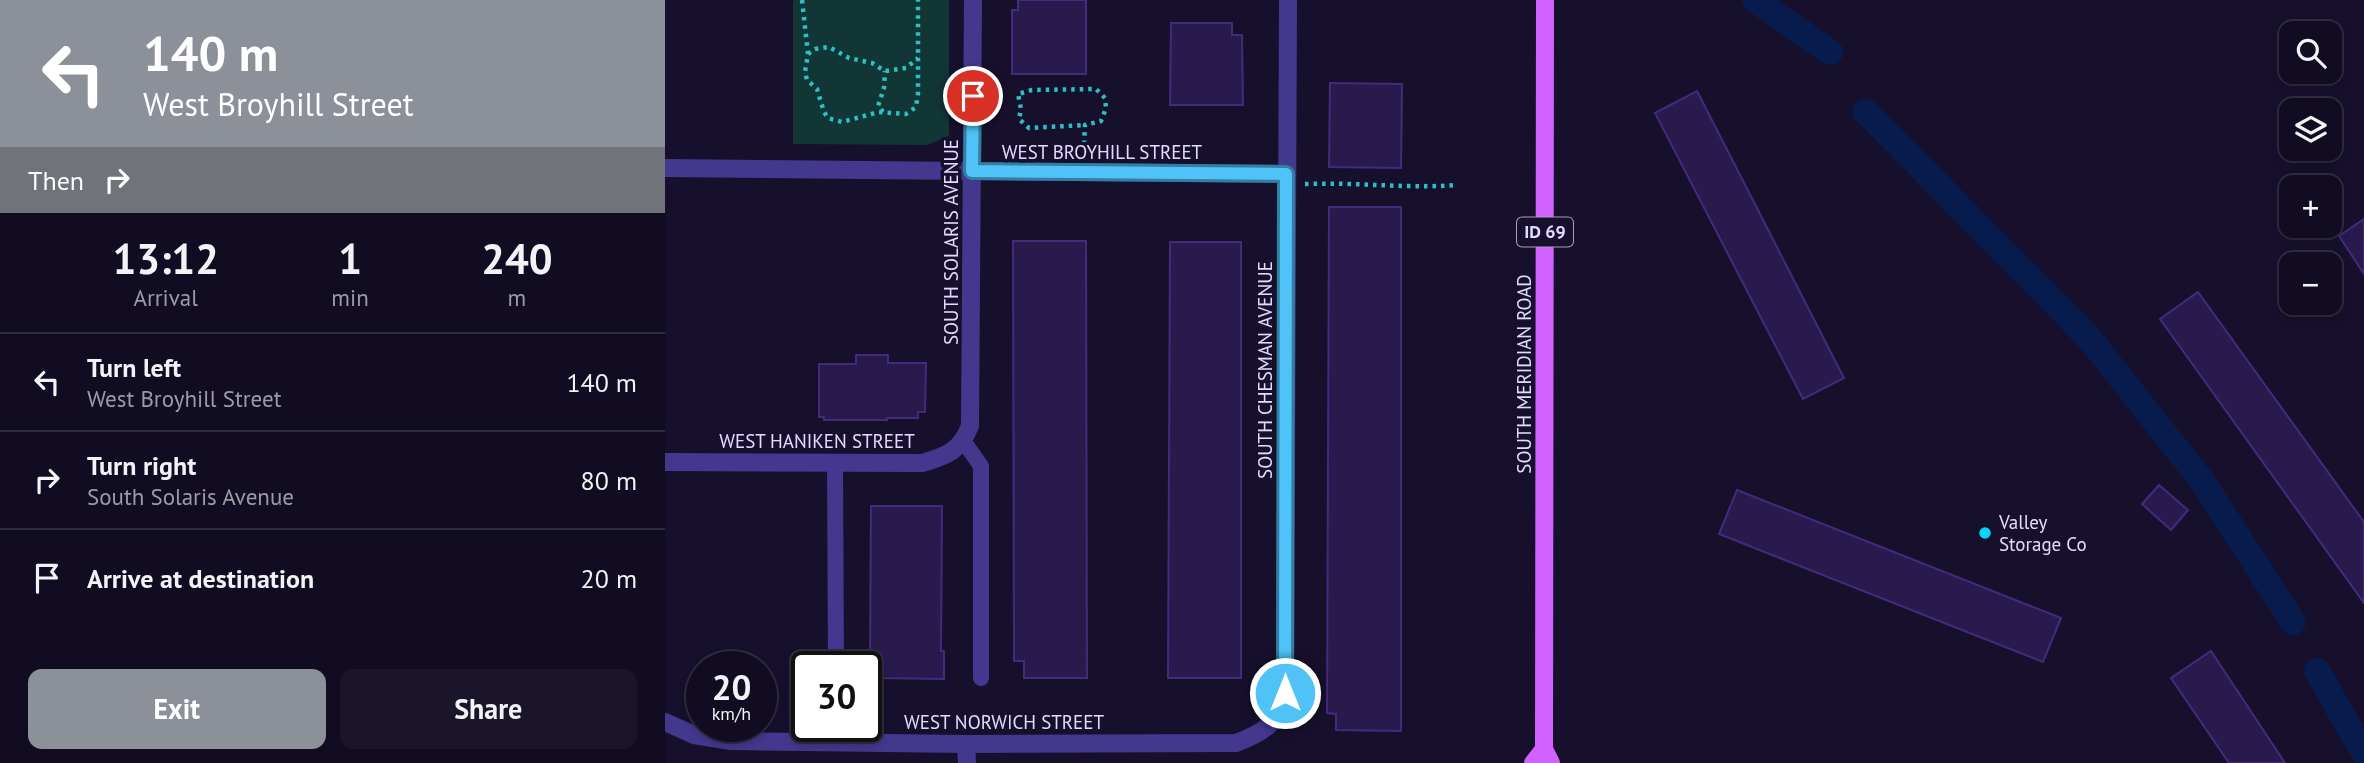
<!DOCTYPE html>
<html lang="en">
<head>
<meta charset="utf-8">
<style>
	body { margin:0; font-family:"PT Sans",sans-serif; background:#1a152a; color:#f1f3f6; height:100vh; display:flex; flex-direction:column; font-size:26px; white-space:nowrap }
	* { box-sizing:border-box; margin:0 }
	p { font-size:23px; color:#9c9ba5 }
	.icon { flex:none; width:38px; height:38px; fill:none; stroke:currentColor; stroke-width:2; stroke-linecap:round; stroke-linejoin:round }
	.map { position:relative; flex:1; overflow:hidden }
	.drawer { display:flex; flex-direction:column; background:#110c21; width:665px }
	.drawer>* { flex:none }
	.guide { background:#8c9099; color:#fff; overflow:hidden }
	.controls { position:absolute; left:1614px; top:21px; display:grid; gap:14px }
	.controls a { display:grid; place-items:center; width:63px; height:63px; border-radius:14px; background:#110c21; box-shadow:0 4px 10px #0003,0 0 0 2px #302c3f; font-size:35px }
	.speed { position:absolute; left:21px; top:651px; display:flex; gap:14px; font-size:35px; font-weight:700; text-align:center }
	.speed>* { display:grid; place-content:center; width:91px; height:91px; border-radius:50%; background:#110c21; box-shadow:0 4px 10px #0003,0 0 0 2px #302c3f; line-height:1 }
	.speed small { font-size:18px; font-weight:400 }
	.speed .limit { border:4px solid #111; border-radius:10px; background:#fff; color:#111 }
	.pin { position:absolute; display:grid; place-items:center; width:60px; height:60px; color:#fff; margin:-30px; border:4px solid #fff; border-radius:50%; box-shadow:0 2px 7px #0007 }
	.me { position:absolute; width:77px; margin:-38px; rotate:0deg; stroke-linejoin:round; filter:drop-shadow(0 0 5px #0008) }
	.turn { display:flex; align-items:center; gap:24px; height:147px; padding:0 28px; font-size:32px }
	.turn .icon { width:91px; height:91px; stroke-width:2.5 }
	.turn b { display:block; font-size:49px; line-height:60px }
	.then { display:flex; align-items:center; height:66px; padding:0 28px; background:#0003; gap:14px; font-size:26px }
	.eta { display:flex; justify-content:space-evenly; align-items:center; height:119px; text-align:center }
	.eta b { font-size:42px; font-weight:800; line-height:49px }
	.cta { display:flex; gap:14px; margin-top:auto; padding:14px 28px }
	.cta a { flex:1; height:80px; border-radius:14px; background:#8c9099; color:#fff; font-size:28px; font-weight:800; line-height:80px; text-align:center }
	.cta a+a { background:#1a152a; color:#f1f3f6 }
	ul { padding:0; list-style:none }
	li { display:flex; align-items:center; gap:21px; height:98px; padding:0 28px; border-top:2px solid #302c3f }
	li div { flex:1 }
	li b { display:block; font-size:26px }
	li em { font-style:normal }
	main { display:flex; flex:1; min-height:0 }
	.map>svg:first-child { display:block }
	.green { fill:#123536 }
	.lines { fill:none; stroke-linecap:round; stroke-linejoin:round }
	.canal { stroke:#081b4d; stroke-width:26 }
	.building { fill:#291a4e; stroke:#422b7b; stroke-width:2 }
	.path { stroke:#29c1c4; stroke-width:4.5; stroke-dasharray:3.5 5; stroke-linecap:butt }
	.lane { stroke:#43388e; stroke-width:16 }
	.street { stroke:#43388e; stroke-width:18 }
	.primary { stroke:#d162ff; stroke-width:18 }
	.route-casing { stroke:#337fa1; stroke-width:18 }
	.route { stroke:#4fc3f7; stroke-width:12 }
	.poi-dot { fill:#07d1ff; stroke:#17102c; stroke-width:2.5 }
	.labels { text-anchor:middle; stroke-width:7; stroke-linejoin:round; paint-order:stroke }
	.shield { fill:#17102c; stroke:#a59ec0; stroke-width:2 }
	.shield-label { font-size:18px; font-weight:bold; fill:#e2dbff }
	.street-label { font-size:19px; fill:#e2dbff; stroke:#17102c }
	.poi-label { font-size:19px; fill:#e2dbff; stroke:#17102c; text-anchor:start }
</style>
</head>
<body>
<main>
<section class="drawer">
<div class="guide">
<div class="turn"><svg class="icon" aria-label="left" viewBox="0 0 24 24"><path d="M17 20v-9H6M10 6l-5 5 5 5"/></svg><div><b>140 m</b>West Broyhill Street</div></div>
<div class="then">Then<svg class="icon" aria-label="right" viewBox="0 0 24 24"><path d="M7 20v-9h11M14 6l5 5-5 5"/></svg></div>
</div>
<div class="eta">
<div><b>13:12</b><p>Arrival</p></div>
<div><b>1</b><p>min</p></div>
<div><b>240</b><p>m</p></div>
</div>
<ul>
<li><svg class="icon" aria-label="left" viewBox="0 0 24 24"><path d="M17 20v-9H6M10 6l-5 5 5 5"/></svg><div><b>Turn left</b><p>West Broyhill Street</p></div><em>140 m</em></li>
<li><svg class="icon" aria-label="right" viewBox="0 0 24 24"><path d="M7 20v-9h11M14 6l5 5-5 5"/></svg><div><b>Turn right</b><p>South Solaris Avenue</p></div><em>80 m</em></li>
<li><svg class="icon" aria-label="arrive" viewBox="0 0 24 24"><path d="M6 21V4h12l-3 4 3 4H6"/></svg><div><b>Arrive at destination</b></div><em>20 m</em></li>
</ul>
<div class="cta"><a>Exit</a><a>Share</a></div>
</section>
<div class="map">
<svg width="1699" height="763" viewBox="0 0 1699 763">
	<rect width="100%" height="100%" fill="#17102c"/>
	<path class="green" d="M128 0H284V136L262 145 128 144Z"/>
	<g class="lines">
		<g class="canal">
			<path d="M1090 0 1165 52"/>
			<path d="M1201 112 1425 339 1537 481 1628 622"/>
			<path d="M1652 671 1699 753"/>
		</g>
	</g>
	<g class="building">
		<path d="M353 0H421V74H347V10H353Z"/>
		<path d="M506 23H567V35H577L578 105H505Z"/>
		<path d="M665 83 737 84 736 168 664 167Z"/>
		<path d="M1032 91 1179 378 1138 399 990 113Z"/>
		<path d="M664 207H736V731L671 730V714L662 713Z"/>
		<path d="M1699 219V274L1674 236Z"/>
		<path d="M348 241H421L422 678H359V661H349Z"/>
		<path d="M505 242H576V678H503Z"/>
		<path d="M1533 292 1699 522V603L1495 319Z"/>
		<path d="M191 355H223V363H261L260 412H253V418H222V420H159V417H154V364H191Z"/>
		<path d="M1494 485 1523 510 1506 530 1477 504Z"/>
		<path d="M1072 490 1396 618 1378 662 1054 534Z"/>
		<path d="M206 506H277L276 651H279V679L213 678V661H205Z"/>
		<path d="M1546 651 1620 763H1564L1506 678Z"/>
	</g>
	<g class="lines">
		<g class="path">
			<path d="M137 0 143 54 140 72 142 80 152 89 159 112 163 118 177 122 214 112 241 114 251 107 253 94V0"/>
			<path d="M143 54 150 49 164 47 184 58 207 63 220 71 241 68 253 58"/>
			<path d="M218 112 213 106 219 88 220 71"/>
			<path d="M419 144 420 125 436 121 441 108 440 98 431 89 367 90 353 94 356 109 354 119 364 128 420 125"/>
			<path d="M640 184C692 182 742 189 793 185"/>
		</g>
		<g class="lane">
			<path d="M299 442 316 466V678"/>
			<path d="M170 463 171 667"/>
		</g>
		<g class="street">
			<path d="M0 168 621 174"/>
			<path d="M0 462 257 463C282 456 295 451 305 426L308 0"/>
			<path d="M0 722 29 735 66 741 301 744 571 743C600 732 612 724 620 693L623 0"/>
			<path d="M301 744 302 763"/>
		</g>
		<g class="primary">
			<path d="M880 0 879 749 886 763"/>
			<path d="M868 763 879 749"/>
		</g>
	</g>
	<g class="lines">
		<g class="route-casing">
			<path id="route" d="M308 96 307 171 621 174 620 693"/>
		</g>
		<use href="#route" class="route"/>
	</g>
	<circle class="poi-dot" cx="1320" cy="533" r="7"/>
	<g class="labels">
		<rect class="shield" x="852" y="217.5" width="56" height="29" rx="5"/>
		<g class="shield-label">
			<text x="880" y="238">ID 69</text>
		</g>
		<g class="street-label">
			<text x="437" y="159">WEST BROYHILL STREET</text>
			<text transform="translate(286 242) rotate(-90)" y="7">SOUTH SOLARIS AVENUE</text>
			<text transform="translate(600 370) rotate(-90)" y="7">SOUTH CHESMAN AVENUE</text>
			<text transform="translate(859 374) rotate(-90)" y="7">SOUTH MERIDIAN ROAD</text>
			<text x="152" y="448">WEST HANIKEN STREET</text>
			<text x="339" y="729">WEST NORWICH STREET</text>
		</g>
		<g class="poi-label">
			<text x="1334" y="529">Valley<tspan x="1334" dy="22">Storage Co</tspan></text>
		</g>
	</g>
</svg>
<div class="controls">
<a><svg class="icon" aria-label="search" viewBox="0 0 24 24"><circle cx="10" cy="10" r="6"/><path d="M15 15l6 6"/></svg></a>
<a><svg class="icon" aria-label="layers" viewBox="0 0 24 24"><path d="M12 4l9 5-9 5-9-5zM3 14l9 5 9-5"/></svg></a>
<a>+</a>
<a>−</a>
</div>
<div class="speed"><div>20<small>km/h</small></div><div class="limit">30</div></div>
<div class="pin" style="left:308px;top:96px;background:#d93025"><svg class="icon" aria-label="arrive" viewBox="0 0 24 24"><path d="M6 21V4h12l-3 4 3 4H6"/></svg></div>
<svg class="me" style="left:620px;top:693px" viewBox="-20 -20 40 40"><circle r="17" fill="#4fc3f7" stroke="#fff" stroke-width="3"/><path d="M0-11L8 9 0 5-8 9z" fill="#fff"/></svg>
</div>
</main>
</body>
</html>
